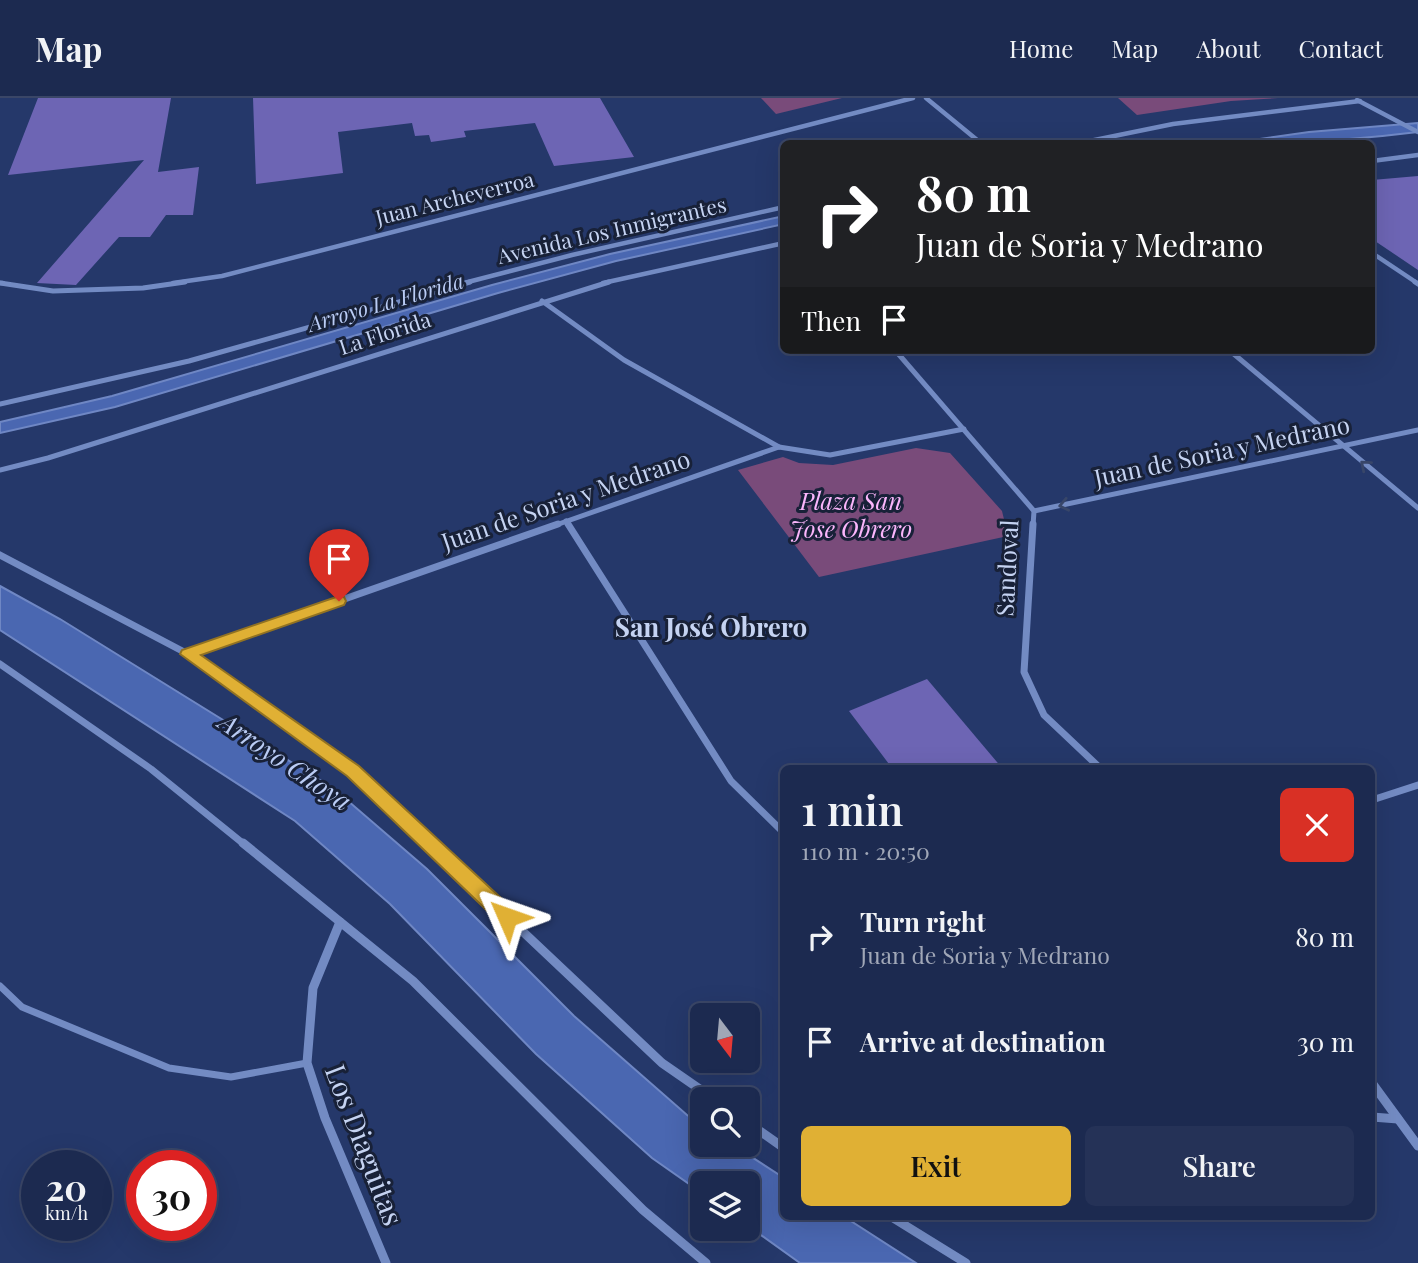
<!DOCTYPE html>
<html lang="en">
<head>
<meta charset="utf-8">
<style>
	body { margin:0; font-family:"Playfair Display",serif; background:#253257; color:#f1f3f6; height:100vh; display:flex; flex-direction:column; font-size:26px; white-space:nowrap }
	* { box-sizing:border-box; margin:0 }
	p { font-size:23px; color:#a0a7b7 }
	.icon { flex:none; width:38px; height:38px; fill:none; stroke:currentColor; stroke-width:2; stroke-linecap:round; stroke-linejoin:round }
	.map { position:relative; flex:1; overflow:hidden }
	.details { position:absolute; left:780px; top:667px; width:595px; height:455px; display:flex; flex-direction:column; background:#1c2a50; border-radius:10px; box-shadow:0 7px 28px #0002,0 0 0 2px #3a4667 }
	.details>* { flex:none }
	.guide { position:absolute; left:780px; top:42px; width:595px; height:214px; border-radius:10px; box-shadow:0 7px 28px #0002,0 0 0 2px #3a4667; background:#202124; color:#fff; overflow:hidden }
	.needle { width:46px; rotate:164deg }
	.tools { position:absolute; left:690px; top:905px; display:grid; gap:14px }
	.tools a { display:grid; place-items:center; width:70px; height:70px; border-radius:10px; background:#1c2a50; box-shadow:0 7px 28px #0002,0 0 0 2px #3a4667; font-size:35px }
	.speed { position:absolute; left:21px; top:1052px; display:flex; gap:14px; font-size:35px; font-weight:700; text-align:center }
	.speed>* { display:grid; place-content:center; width:91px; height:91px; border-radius:50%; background:#1c2a50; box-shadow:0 7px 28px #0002,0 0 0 2px #3a4667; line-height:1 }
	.speed small { font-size:18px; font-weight:400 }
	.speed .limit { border:10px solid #d22; background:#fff; color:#111 }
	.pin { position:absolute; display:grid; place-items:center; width:60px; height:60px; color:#fff; margin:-72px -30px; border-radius:50% 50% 50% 0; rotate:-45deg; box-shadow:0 0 7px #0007 }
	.pin .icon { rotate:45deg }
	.me { position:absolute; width:77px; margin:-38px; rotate:313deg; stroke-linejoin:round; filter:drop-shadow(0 0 5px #0008) }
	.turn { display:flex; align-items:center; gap:24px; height:147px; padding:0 21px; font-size:32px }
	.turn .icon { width:91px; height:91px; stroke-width:2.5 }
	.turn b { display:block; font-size:49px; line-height:60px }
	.then { display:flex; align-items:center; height:66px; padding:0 21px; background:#0003; gap:14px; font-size:26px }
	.round { display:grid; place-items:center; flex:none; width:74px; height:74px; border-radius:10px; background:#253257 }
	.head { display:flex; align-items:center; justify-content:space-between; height:119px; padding:0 21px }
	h1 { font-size:42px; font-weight:600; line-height:52px }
	.action { display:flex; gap:14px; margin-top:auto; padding:14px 21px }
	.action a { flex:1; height:80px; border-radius:10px; background:#e0b034; color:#111; font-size:28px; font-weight:600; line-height:80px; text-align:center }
	.action a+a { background:#253257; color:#f1f3f6 }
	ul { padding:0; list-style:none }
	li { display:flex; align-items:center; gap:21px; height:105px; padding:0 21px }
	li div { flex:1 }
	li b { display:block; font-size:26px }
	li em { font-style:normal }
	header { display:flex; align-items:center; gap:42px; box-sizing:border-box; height:98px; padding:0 35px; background:#1c2a50; border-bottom:2px solid #3a4667 }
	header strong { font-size:33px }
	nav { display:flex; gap:38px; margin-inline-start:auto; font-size:24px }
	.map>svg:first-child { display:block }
	.green { fill:#794b7a }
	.water { fill:#4a67b1; stroke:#6f87c4; stroke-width:2 }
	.building { fill:#6d65b4 }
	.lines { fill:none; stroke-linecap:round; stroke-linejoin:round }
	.service { stroke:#738bc3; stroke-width:7 }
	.minor-far3 { stroke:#738bc3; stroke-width:4.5 }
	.minor-far2 { stroke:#738bc3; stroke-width:5 }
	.minor-far1 { stroke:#738bc3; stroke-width:7 }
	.minor { stroke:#738bc3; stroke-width:9 }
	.oneway { stroke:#384669 }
	.route { fill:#e0b034; stroke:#927222; stroke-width:2 }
	.labels { text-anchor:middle; stroke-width:6; stroke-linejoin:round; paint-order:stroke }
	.far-street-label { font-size:21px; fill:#c5d3f2; stroke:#182138 }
	.far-water-label { font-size:21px; font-style:italic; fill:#baccf5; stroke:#182138 }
	.street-label { font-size:24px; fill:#c5d3f2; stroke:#182138 }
	.park-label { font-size:24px; font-style:italic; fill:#fbb6fc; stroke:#182138 }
	.neighbourhood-label { font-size:26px; font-weight:bold; fill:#c5d3f2; stroke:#182138 }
	.water-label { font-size:26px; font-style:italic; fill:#baccf5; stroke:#182138 }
	.near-street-label { font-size:28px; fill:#c5d3f2; stroke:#182138 }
</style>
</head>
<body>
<header>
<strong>Map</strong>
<nav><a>Home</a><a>Map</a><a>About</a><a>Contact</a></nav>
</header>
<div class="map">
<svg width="1418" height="1165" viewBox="0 0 1418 1165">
	<rect width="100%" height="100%" fill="#25386a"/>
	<g class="green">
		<path d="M761 0H842L776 16Z"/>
		<path d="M1118 0H1278L1231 3 1137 17Z"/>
		<path d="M916 350 950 355 1002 413 1008 438 819 479 738 372 783 359 799 365 833 367Z"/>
	</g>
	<g class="water">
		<path d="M1418 25V34C1354 42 1289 46 1225 46L1309 34Z"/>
		<path d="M784 118V126L616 163 498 195 115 309 0 335V324L112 298 492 187 610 156Z"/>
		<path d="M0 488 60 521 333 690 427 771 574 918 687 1017 702 1026V1046L733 1047 784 1080V1118H843L916 1165H800L747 1127V1085H702V1095L652 1060 536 956 390 806 295 723 0 532Z"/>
	</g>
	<g class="building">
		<path d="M38 0H171L158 74 199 69 193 117H166L150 139H119L76 187 37 185 144 62 8 77Z"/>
		<path d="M253 0H600L634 59 554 68 535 25 464 33 466 39 431 44 429 37 415 38 412 25 338 34 343 75 256 86Z"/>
		<path d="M1418 78V172L1372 141V82Z"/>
		<path d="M927 581 1002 670H892L849 613Z"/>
	</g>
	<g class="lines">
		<path class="service" d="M0 888 22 909 169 970 231 979 307 965"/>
		<g class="minor-far3">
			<path d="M926 0 982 46"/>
			<path d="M1357 2 1418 34"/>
			<path d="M1075 46 1173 26 1360 3"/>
			<path d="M1372 63 1418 57"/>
			<path d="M1372 155 1417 185"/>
			<path d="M0 185H3"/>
			<path d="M173 185 222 178 913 0"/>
			<path d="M464 185 572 157 784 109"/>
			<path d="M603 185 784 145"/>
		</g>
		<g class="minor-far2">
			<path d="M1415 184 1418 186"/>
			<path d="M0 185 53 193 143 190 185 184"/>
			<path d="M542 203 624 262 779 349"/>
			<path d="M895 252 1034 413 1033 428"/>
			<path d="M1229 252 1418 410"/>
			<path d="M0 306 189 263 470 184"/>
			<path d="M0 372 48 360 609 184"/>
			<path d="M1034 413 1418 332"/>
			<path d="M566 423 569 428"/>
			<path d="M553 428 779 349 830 357 964 331"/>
		</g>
		<g class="minor-far1">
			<path d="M568 426 731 683 784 735"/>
			<path d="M1033 426 1024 574 1044 617 1100 670"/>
			<path d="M0 457 188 556 353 673 431 747"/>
			<path d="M188 556 558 426"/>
			<path d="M0 566 151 671 245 747"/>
			<path d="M1372 702 1418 687"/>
		</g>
		<g class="minor">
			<path d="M243 745 413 883 643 1112 706 1165"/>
			<path d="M429 745 662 965 714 1001"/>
			<path d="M340 824 313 890 307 965 325 1020 386 1165"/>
			<path d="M1372 985 1418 1048"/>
			<path d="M1372 1019 1398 1021"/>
			<path d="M747 1024 784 1050"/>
			<path d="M890 1118 966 1165"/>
		</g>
	</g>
	<defs><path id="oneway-chevron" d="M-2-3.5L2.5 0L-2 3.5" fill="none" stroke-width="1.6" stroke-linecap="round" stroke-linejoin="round" transform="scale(1.75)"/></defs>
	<g class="oneway">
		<use href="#oneway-chevron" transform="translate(1365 367) rotate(-140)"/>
		<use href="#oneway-chevron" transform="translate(1064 407) rotate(168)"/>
	</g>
	<path class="route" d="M339 498 344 499 346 503 344 507 201 557 359 668 514 812 517 819 514 825 507 827 500 825 347 678 180 556 182 552Z"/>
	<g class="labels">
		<g class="far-street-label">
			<text transform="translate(455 101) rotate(-14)" y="7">Juan Archeverroa</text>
			<text transform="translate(612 133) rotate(-13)" y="7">Avenida Los Inmigrantes</text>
			<text transform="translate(385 236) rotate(-18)" y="7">La Florida</text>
		</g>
		<g class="far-water-label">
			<text transform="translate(386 205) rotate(-16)" y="7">Arroyo La Florida</text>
		</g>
		<g class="street-label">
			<text transform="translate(1222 354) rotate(-12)" y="8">Juan de Soria y Medrano</text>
			<text transform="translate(566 403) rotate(-19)" y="8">Juan de Soria y Medrano</text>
			<text transform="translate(1008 470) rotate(-87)" y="8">Sandoval</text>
		</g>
		<g class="park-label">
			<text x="851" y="412">Plaza San<tspan x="851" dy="28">Jose Obrero</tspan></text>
		</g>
		<g class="neighbourhood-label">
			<text x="711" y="539">San José Obrero</text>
		</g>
		<g class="water-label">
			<text transform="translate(285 664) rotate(34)" y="9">Arroyo Choya</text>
		</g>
		<g class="near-street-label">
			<text transform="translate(364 1047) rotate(69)" y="10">Los Diaguitas</text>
		</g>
	</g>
</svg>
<div class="tools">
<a><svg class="needle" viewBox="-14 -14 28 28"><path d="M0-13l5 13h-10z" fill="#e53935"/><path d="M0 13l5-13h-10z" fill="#a0a7b7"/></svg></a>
<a><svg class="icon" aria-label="search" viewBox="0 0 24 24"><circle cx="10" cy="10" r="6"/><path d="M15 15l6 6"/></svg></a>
<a><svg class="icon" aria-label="layers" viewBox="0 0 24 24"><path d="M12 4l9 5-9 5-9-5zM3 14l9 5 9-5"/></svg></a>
</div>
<div class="speed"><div>20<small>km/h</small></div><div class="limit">30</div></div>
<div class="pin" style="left:339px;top:503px;background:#d93025"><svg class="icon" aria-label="arrive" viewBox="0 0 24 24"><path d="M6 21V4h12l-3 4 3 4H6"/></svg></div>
<svg class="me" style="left:507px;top:819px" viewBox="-20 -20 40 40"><path d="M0-17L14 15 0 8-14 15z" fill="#e0b034" stroke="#fff" stroke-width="4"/></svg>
<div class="guide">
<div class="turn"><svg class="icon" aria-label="right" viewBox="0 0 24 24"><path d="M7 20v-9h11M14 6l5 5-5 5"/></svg><div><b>80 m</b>Juan de Soria y Medrano</div></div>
<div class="then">Then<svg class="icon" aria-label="arrive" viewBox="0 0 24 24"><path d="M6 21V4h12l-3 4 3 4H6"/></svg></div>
</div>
<section class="details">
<div class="head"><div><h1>1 min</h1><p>110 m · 20:50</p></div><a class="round" style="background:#d93025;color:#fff"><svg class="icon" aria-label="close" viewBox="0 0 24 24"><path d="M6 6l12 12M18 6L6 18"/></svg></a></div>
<ul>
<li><svg class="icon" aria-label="right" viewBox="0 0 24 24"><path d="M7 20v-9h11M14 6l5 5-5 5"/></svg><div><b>Turn right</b><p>Juan de Soria y Medrano</p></div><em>80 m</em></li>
<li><svg class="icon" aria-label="arrive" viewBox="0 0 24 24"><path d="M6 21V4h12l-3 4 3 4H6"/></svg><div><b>Arrive at destination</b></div><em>30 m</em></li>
</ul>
<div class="action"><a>Exit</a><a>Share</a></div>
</section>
</div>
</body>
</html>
